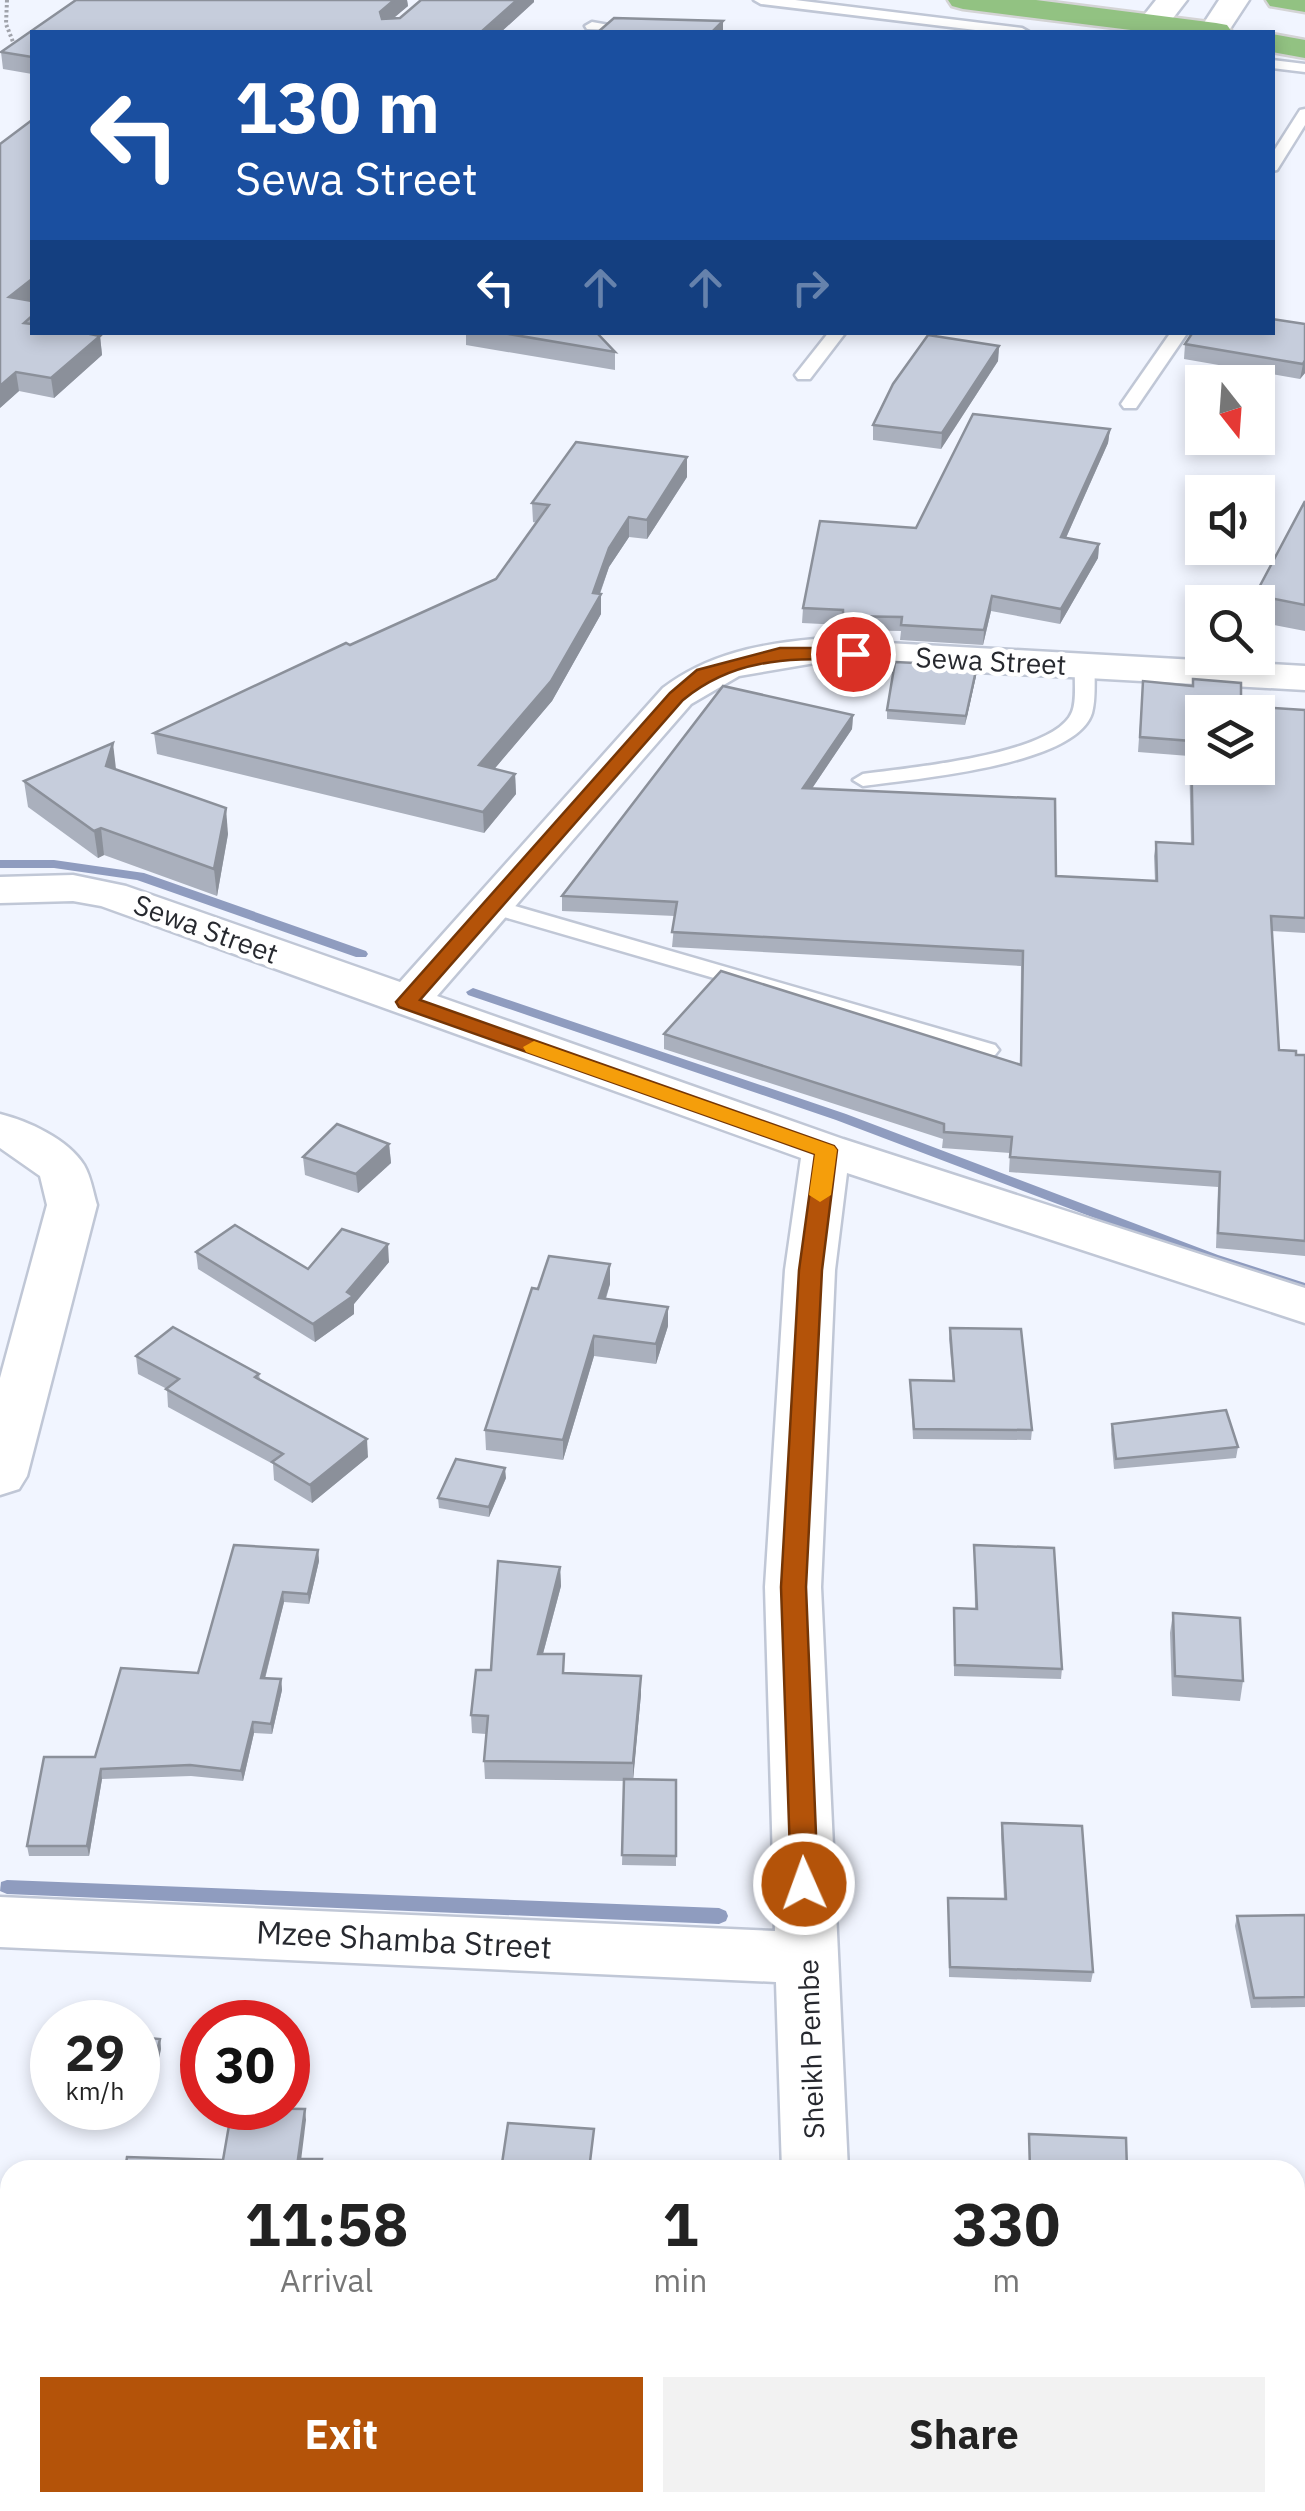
<!DOCTYPE html>
<html lang="en">
<head>
<meta charset="utf-8">
<style>
	body { margin:0; font-family:"IBM Plex Sans",sans-serif; background:#f2f2f2; color:#222; height:100vh; display:flex; flex-direction:column; font-size:38px; white-space:nowrap }
	* { box-sizing:border-box; margin:0 }
	p { font-size:32px; color:#767676 }
	.icon { flex:none; width:55px; height:55px; fill:none; stroke:currentColor; stroke-width:2; stroke-linecap:round; stroke-linejoin:round }
	.map { position:relative; flex:1; overflow:hidden }
	.drawer { position:absolute; left:0px; top:2160px; width:1305px; height:352px; display:flex; flex-direction:column; background:#fff; border-radius:30px 30px 0 0; box-shadow:0 5px 15px #0003 }
	.drawer>* { flex:none }
	.guide { position:absolute; left:30px; top:30px; width:1245px; height:305px; border-radius:0px; box-shadow:0 5px 15px #0003; background:#1a4fa0; color:#fff; overflow:hidden }
	.needle { width:65px; rotate:163deg }
	.buttons { position:absolute; left:1185px; top:365px; display:grid; gap:20px }
	.buttons a { display:grid; place-items:center; width:90px; height:90px; border-radius:0px; background:#fff; box-shadow:0 5px 15px #0003; font-size:50px }
	.speed { position:absolute; left:30px; top:2000px; display:flex; gap:20px; font-size:50px; font-weight:700; text-align:center }
	.speed>* { display:grid; place-content:center; width:130px; height:130px; border-radius:50%; background:#fff; box-shadow:0 5px 15px #0003; line-height:1 }
	.speed small { font-size:25px; font-weight:400 }
	.speed .limit { border:15px solid #d22; background:#fff; color:#111 }
	.pin { position:absolute; display:grid; place-items:center; width:85px; height:85px; color:#fff; margin:-42px; border:5px solid #fff; border-radius:50%; box-shadow:0 2px 10px #0007 }
	.me { position:absolute; width:110px; margin:-55px; rotate:358deg; stroke-linejoin:round; filter:drop-shadow(0 0 8px #0008) }
	.turn { display:flex; align-items:center; gap:35px; height:210px; padding:0 40px; font-size:45px }
	.turn .icon { width:130px; height:130px; stroke-width:2.5 }
	.turn b { display:block; font-size:70px; line-height:85px }
	.lanes { display:flex; align-items:center; height:95px; padding:0 40px; background:#0003; justify-content:center; gap:50px; direction:ltr }
	.lanes .off { opacity:.35 }
	.eta { display:flex; justify-content:space-evenly; align-items:center; height:170px; text-align:center }
	.eta b { font-size:60px; font-weight:800; line-height:70px }
	.primary-button { display:flex; gap:20px; margin-top:auto; padding:20px 40px }
	.primary-button a { flex:1; height:115px; border-radius:0px; background:#b45309; color:#fff; font-size:40px; font-weight:800; line-height:115px; text-align:center }
	.primary-button a+a { background:#f2f2f2; color:#222 }
	.map>svg:first-child { display:block }
	.lines { fill:none; stroke-linecap:round; stroke-linejoin:round }
	.stream { fill:#8f9cbf; fill-rule:evenodd }
	.service-casing { stroke:#c0c7d6; stroke-width:5 }
	.minor-casing { stroke:#c0c7d6; stroke-width:5 }
	.secondary-casing { stroke:#c0c7d6; stroke-width:5 }
	.trunk-casing { stroke:#d4d4d5; stroke-width:5 }
	.path { stroke:#a0a3ab; stroke-width:4; stroke-dasharray:2.5 2.5; stroke-linecap:butt }
	.service { fill:#fff; fill-rule:evenodd }
	.minor { fill:#fff; fill-rule:evenodd }
	.secondary { fill:#fff; fill-rule:evenodd }
	.trunk { fill:#92c282; fill-rule:evenodd }
	.wall { fill:#aab0bd }
	.shaded-wall { fill:#8b909a }
	.building { fill:#c6cddc; stroke:#8b909a; stroke-width:2.5; fill-rule:evenodd }
	.route { fill:#b45309; stroke:#753606; stroke-width:2.5 }
	.slow { fill:#f59e0b }
	.labels { text-anchor:middle; stroke-width:9; stroke-linejoin:round; paint-order:stroke }
	.street-label { font-size:28px; fill:#27292f; stroke:#fff }
	.near-street-label { font-size:32px; fill:#27292f; stroke:#fff }
</style>
</head>
<body>
<div class="map">
<svg width="1305" height="2511" viewBox="0 0 1305 2511">
	<rect width="100%" height="100%" fill="#f1f5ff"/>
	<g class="lines">
		<g class="stream">
			<path d="M0 860H54L144 873 366 951 368 954 366 957H356L137 880 54 868H0Z"/>
			<path d="M473 988 846 1114 1218 1255 1305 1283V1293L1208 1261 836 1120 468 995 466 992Z"/>
			<path d="M7 1880 719 1908 726 1911 728 1916 726 1921 719 1924 7 1894 0 1891 1 1882Z"/>
		</g>
		<g class="service-casing">
			<g id="service">
				<path d="M754 0H795L1022 28 1029 32H992L761 4Z"/>
				<path d="M592 22 643 31 587 29 585 26Z"/>
				<path d="M1272 60 1305 64V72L1272 68Z"/>
				<path d="M1305 109V125L1277 170 1272 171V154L1300 110Z"/>
				<path d="M829 332H846L810 379H798L795 375Z"/>
				<path d="M1171 332H1188L1136 408H1124L1121 404Z"/>
				<path d="M1085 660 1095 666C1094 680 1096 699 1092 713 1076 766 912 779 863 786L853 780 863 774C906 768 1055 755 1072 712 1077 700 1074 679 1075 666Z"/>
				<path d="M491 899 995 1045 999 1050 995 1055H979L483 911 480 906 483 901Z"/>
			</g>
		</g>
		<g class="minor-casing">
			<g id="minor">
				<path d="M815 639 1305 666V690L815 663 739 676 691 704 437 996 843 1139 1305 1288V1323L847 1173 835 1270 821 1587 848 2170H782L776 1982 0 1947V1897L775 1931 765 1587 785 1270 801 1158 101 906 73 901 0 903V877L73 875 126 886 400 982 663 688C708 654 759 644 815 639Z"/>
				<path d="M0 1114C28 1121 68 1139 84 1165 91 1177 93 1192 97 1205L27 1476 19 1489 0 1495V1378L47 1205 40 1176 0 1148Z"/>
				<rect x="792" y="2502" width="72" height="9"/>
			</g>
		</g>
		<g class="secondary-casing">
			<g id="secondary">
				<path d="M1156 0H1187L1163 31H1141L1137 24Z"/>
				<path d="M1219 0H1249L1228 32H1198Z"/>
			</g>
		</g>
		<g class="trunk-casing">
			<g id="trunk">
				<path d="M948 0H1036L1216 23 1227 25 1232 32H1147L963 9 952 6Z"/>
				<path d="M1266 0H1305V12L1270 6Z"/>
				<path d="M1272 34 1305 40V58L1272 52Z"/>
			</g>
		</g>
		<path class="path" d="M7 0 6 24 15 47"/>
		<use href="#service" class="service"/>
		<use href="#minor" class="minor"/>
		<use href="#secondary" class="secondary"/>
		<use href="#trunk" class="trunk"/>
	</g>
	<g class="wall">
		<path d="M76 0H407L408 6 393 18H400L421 0H534V2L501 32H32V74L3 69 1 52Z"/>
		<path d="M31 301 32 332 100 336 102 355 54 398 19 391 0 408Z"/>
		<path d="M1305 324V373L1300 379 1184 359 1185 344Z"/>
		<path d="M466 332H596L615 352V370L466 345Z"/>
		<path d="M999 346 998 361 941 449 873 440V425Z"/>
		<path d="M1110 429 1108 443 1066 538 1099 544 1098 558 1060 624 991 611 983 645 900 640 901 631 842 630V625L802 623 803 608 916 528Z"/>
		<path d="M687 477 647 539 629 537 609 567 600 594 601 614 552 701 494 769 515 774 516 794 484 833 157 754 154 733 496 579 537 523 533 522 532 503Z"/>
		<path d="M1305 501V631L1258 622V602H1254L1255 595Z"/>
		<path d="M976 676 965 725 887 719V710Z"/>
		<path d="M1193 679 1241 706 1305 710V933L1272 931 1279 1050 1296 1055H1305V1256L1216 1248 1218 1187 1009 1172 1010 1153 942 1148 943 1139 664 1049V1034L1020 1064 1021 966 672 947 675 916 562 911V896L853 715 852 729 812 788 1056 876 1155 881 1154 856 1156 842 1191 844 1189 756 1138 752 1142 695 1192 686Z"/>
		<path d="M116 770 228 834 217 896 104 855 98 858 28 807 24 781Z"/>
		<path d="M389 1144 391 1163 358 1193 305 1175 303 1157Z"/>
		<path d="M196 1252 308 1269 389 1262 354 1304V1314L315 1342 198 1269Z"/>
		<path d="M610 1264V1284L606 1299 668 1307V1326L656 1364 594 1356 563 1460 486 1450 485 1430 538 1289Z"/>
		<path d="M950 1328 1032 1430 1031 1440 913 1439 910 1380 953 1381 949 1339Z"/>
		<path d="M136 1356 259 1374 260 1380 368 1457 312 1503 274 1480 273 1464 168 1407 167 1389 138 1374Z"/>
		<path d="M1112 1424 1238 1447 1236 1458 1114 1469 1111 1434Z"/>
		<path d="M506 1478 489 1517 439 1508 438 1498Z"/>
		<path d="M974 1545 1062 1669 1061 1679 954 1676V1608L975 1609Z"/>
		<path d="M318 1550 319 1561 309 1604 284 1602 265 1679H281L282 1690 272 1734 254 1733 243 1781 191 1776 102 1779 89 1856H29L27 1846 95 1757 198 1673Z"/>
		<path d="M560 1567 561 1586 543 1654 564 1673 641 1694 633 1779 676 1780V1866L622 1865 624 1781 485 1779 484 1761 486 1734 472 1733 471 1715 491 1670Z"/>
		<path d="M1173 1613 1243 1681 1240 1701 1172 1696 1170 1633Z"/>
		<path d="M1002 1823 1093 1972 1091 1982 949 1977 948 1898 1004 1899 1001 1834Z"/>
		<path d="M1305 1915V2007L1251 2008 1235 1926 1237 1916Z"/>
		<path d="M138 2037 160 2039 161 2049 150 2098 138 2097Z"/>
		<path d="M1295 2245H1305V2355L1295 2354Z"/>
	</g>
	<g class="shaded-wall">
		<path d="M394 0H407L408 6 381 29 380 12Z"/>
		<path d="M517 0H534V2L501 32H481Z"/>
		<path d="M723 21V32H712Z"/>
		<path d="M32 279V300L11 316 9 297Z"/>
		<path d="M100 336 102 355 54 398 51 378Z"/>
		<path d="M999 346 998 361 941 449 942 433Z"/>
		<path d="M1305 360V373L1300 379 1303 364Z"/>
		<path d="M16 372 19 391 0 408V386Z"/>
		<path d="M1110 429 1108 443 1060 551 1061 537Z"/>
		<path d="M687 457V477L647 539V520Z"/>
		<path d="M629 517V537L609 567 597 601 601 594V614L552 701 480 786 479 765 593 593 609 548Z"/>
		<path d="M1099 544 1098 558 1060 624 1061 609Z"/>
		<path d="M992 596 991 611 983 645 984 630Z"/>
		<path d="M977 666 976 676 965 725 966 716Z"/>
		<path d="M853 715 852 729 803 802V788Z"/>
		<path d="M113 743 116 769 106 766Z"/>
		<path d="M515 774 516 794 484 833 483 812Z"/>
		<path d="M226 808 228 834 217 896 214 869Z"/>
		<path d="M101 828 104 855 98 858 94 831Z"/>
		<path d="M389 1144 391 1163 358 1193 356 1174Z"/>
		<path d="M388 1244 389 1262 354 1304V1314L315 1342 313 1324 347 1292Z"/>
		<path d="M610 1264V1284L599 1318V1298Z"/>
		<path d="M668 1307V1326L656 1364V1344Z"/>
		<path d="M594 1336V1356L563 1460V1440Z"/>
		<path d="M367 1439 368 1457 312 1503 310 1485Z"/>
		<path d="M505 1468 506 1478 489 1517V1507Z"/>
		<path d="M318 1550 319 1561 309 1604 308 1594Z"/>
		<path d="M560 1567 561 1586 538 1672V1654Z"/>
		<path d="M283 1592 284 1602 262 1689 261 1678Z"/>
		<path d="M641 1676V1694L633 1781V1763Z"/>
		<path d="M281 1679 282 1690 272 1734 271 1724Z"/>
		<path d="M253 1722 254 1733 243 1781 241 1771Z"/>
		<path d="M101 1769 102 1779 89 1856 87 1846Z"/>
		<path d="M160 2039 161 2049 150 2098 148 2088Z"/>
		<path d="M305 2109 306 2120 300 2169 298 2159Z"/>
	</g>
	<g class="building">
		<path d="M76 0H394L380 12 382 19 400 18 421 0H517L481 32H32V57L1 52Z"/>
		<path d="M614 18 723 21 712 32H598Z"/>
		<path d="M32 120V279L9 297 32 301V316L24 323 32 324V332H80L100 336 51 378 16 372 0 386V144Z"/>
		<path d="M1272 319 1305 324V360L1303 364 1185 344 1193 332H1272Z"/>
		<path d="M497 332H596L615 352Z"/>
		<path d="M928 335 999 346 942 433 873 425 893 384Z"/>
		<path d="M973 414 1110 429 1061 537 1099 544 1061 609 992 596 984 630 901 625 902 617 843 616V610L803 608 820 521 916 528Z"/>
		<path d="M576 442 687 457 647 520 629 517 609 548 593 593 601 594 551 681 479 765 515 774 483 812 154 733 346 643 350 645 496 579 549 505 532 503Z"/>
		<path d="M1305 501V605L1255 595Z"/>
		<path d="M895 662 977 666 966 716 887 710Z"/>
		<path d="M1193 679 1241 683V706L1305 710V918L1271 916 1279 1050 1296 1051V1055H1305V1241L1218 1233 1220 1172 1010 1157 1012 1137 944 1132V1124L664 1034 721 971 1021 1065 1023 951 672 932 677 902 562 896 723 686 853 715 803 788 1055 799 1056 876 1157 881 1156 842 1193 844 1191 741 1140 737 1143 681 1193 686ZM1202 712H1258V768H1202Z"/>
		<path d="M113 743 106 766 226 808 214 869 101 828 94 831 24 781Z"/>
		<path d="M337 1124 389 1144 356 1174 303 1157Z"/>
		<path d="M235 1225 308 1269 342 1229 388 1244 347 1292 353 1296 313 1324 196 1252Z"/>
		<path d="M549 1256 610 1264 599 1298 668 1307 656 1344 594 1336 563 1440 485 1430 532 1288 538 1289Z"/>
		<path d="M173 1327 259 1374 255 1377 367 1439 310 1485 272 1462 283 1454 166 1389 179 1379 136 1356Z"/>
		<path d="M950 1328 1021 1329 1032 1430 914 1429 910 1380 954 1381Z"/>
		<path d="M1226 1410 1238 1447 1116 1459 1112 1424Z"/>
		<path d="M456 1459 505 1468 489 1507 438 1498Z"/>
		<path d="M234 1545 318 1550 308 1594 283 1592 261 1678 281 1679 271 1724 253 1722 241 1771 190 1765 101 1769 87 1846H27L44 1757H95L121 1668 198 1673Z"/>
		<path d="M974 1545 1054 1548 1062 1669 955 1665 954 1608 977 1609Z"/>
		<path d="M498 1561 560 1567 538 1654H564L563 1673 641 1676 633 1763 484 1761 488 1716 471 1715 476 1670H491Z"/>
		<path d="M1173 1613 1240 1618 1243 1681 1175 1676Z"/>
		<path d="M624 1779 676 1780V1856L622 1855Z"/>
		<path d="M1002 1823 1082 1826 1093 1972 950 1967 948 1898 1006 1899Z"/>
		<path d="M1305 1915V1997L1254 1998 1237 1916Z"/>
		<path d="M138 2037 160 2039 148 2088 138 2087Z"/>
		<path d="M232 2108 305 2109 298 2159H322L320 2170H125L127 2157 223 2160Z"/>
		<path d="M508 2123 594 2129 589 2170H501Z"/>
		<path d="M1029 2134 1126 2138 1127 2170H1030Z"/>
		<rect x="1295" y="2245" width="10" height="99"/>
	</g>
	<path class="route" d="M780 648H853L862 654 853 659C789 659 735 657 683 700L420 1000 834 1146 837 1150 822 1270 806 1587 818 1884 814 1891 804 1895 795 1891 791 1884 781 1587 799 1270 815 1154 399 1007 396 1002 670 693 697 670Z"/>
	<path class="slow" d="M534 1041 834 1146 837 1150 831 1195 820 1202 809 1195 815 1154 526 1052 523 1047Z"/>
	<g class="labels">
		<g class="street-label">
			<text transform="translate(991 661) rotate(3)" y="10">Sewa Street</text>
			<text transform="translate(206 929) rotate(20)" y="10">Sewa Street</text>
			<text transform="translate(811 2049) rotate(-92)" y="10">Sheikh Pembe</text>
		</g>
		<g class="near-street-label">
			<text transform="translate(404 1940) rotate(3)" y="11">Mzee Shamba Street</text>
		</g>
	</g>
</svg>
<div class="buttons">
<a><svg class="needle" viewBox="-14 -14 28 28"><path d="M0-13l5 13h-10z" fill="#e53935"/><path d="M0 13l5-13h-10z" fill="#767676"/></svg></a>
<a><svg class="icon" aria-label="sound" viewBox="0 0 24 24"><path d="M4 9h4l5-4v14l-5-4H4zM17 9q2 3 0 6"/></svg></a>
<a><svg class="icon" aria-label="search" viewBox="0 0 24 24"><circle cx="10" cy="10" r="6"/><path d="M15 15l6 6"/></svg></a>
<a><svg class="icon" aria-label="layers" viewBox="0 0 24 24"><path d="M12 4l9 5-9 5-9-5zM3 14l9 5 9-5"/></svg></a>
</div>
<div class="speed"><div>29<small>km/h</small></div><div class="limit">30</div></div>
<div class="pin" style="left:853px;top:654px;background:#d93025"><svg class="icon" aria-label="arrive" viewBox="0 0 24 24"><path d="M6 21V4h12l-3 4 3 4H6"/></svg></div>
<svg class="me" style="left:804px;top:1884px" viewBox="-20 -20 40 40"><circle r="17" fill="#b45309" stroke="#fff" stroke-width="3"/><path d="M0-11L8 9 0 5-8 9z" fill="#fff"/></svg>
<div class="guide">
<div class="turn"><svg class="icon" aria-label="left" viewBox="0 0 24 24"><path d="M17 20v-9H6M10 6l-5 5 5 5"/></svg><div><b>130 m</b>Sewa Street</div></div>
<div class="lanes"><svg class="icon" aria-label="left" viewBox="0 0 24 24"><path d="M17 20v-9H6M10 6l-5 5 5 5"/></svg><svg class="icon off" aria-label="ahead" viewBox="0 0 24 24"><path d="M12 20V5M6 11l6-6 6 6"/></svg><svg class="icon off" aria-label="ahead" viewBox="0 0 24 24"><path d="M12 20V5M6 11l6-6 6 6"/></svg><svg class="icon off" aria-label="right" viewBox="0 0 24 24"><path d="M7 20v-9h11M14 6l5 5-5 5"/></svg></div>
</div>
<section class="drawer">
<div class="eta">
<div><b>11:58</b><p>Arrival</p></div>
<div><b>1</b><p>min</p></div>
<div><b>330</b><p>m</p></div>
</div>
<div class="primary-button"><a>Exit</a><a>Share</a></div>
</section>
</div>
</body>
</html>
